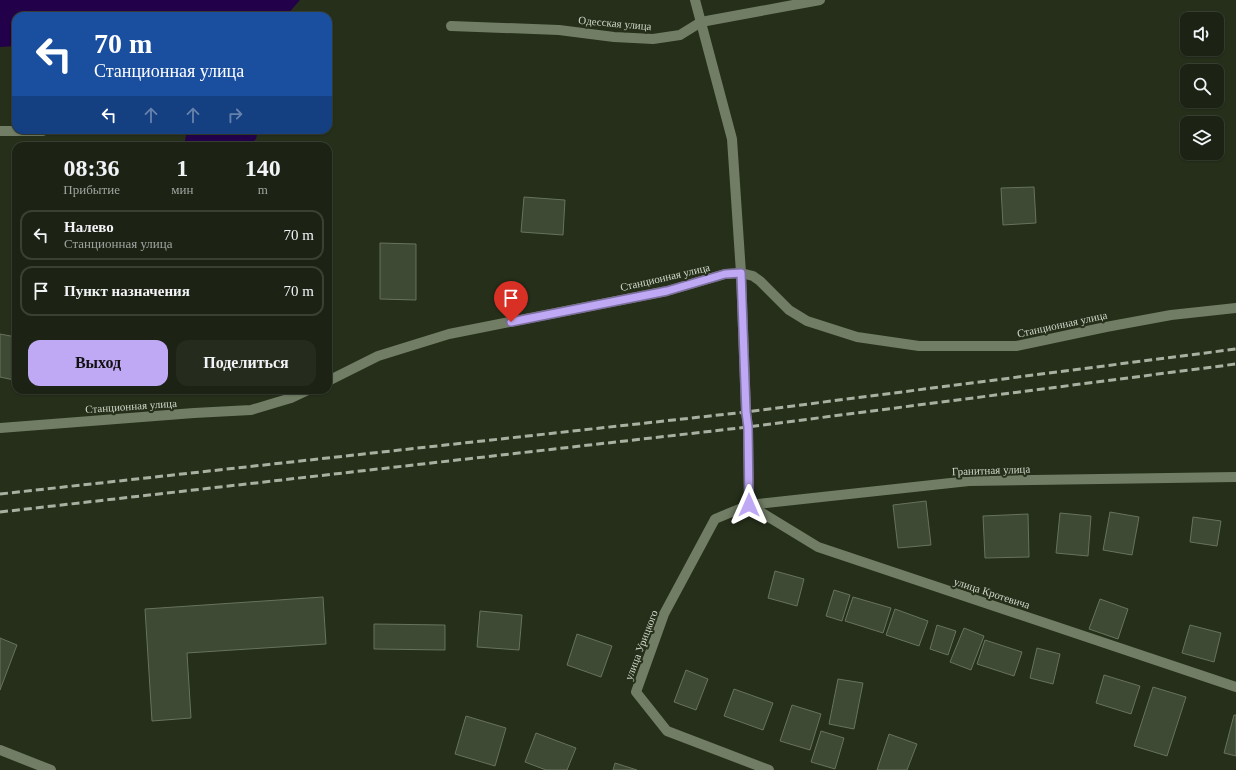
<!DOCTYPE html>
<html lang="ru">
<head>
<meta charset="utf-8">
<style>
	body { margin:0; font-family:Georgia,serif; background:#252b1d; color:#f1f3f6; height:100vh; display:flex; flex-direction:column; font-size:15px; white-space:nowrap }
	* { box-sizing:border-box; margin:0 }
	p { font-size:13px; color:#a0a4a0 }
	.icon { flex:none; width:22px; height:22px; fill:none; stroke:currentColor; stroke-width:2; stroke-linecap:round; stroke-linejoin:round }
	.map { position:relative; flex:1; overflow:hidden }
	.side { position:absolute; left:12px; top:142px; width:320px; height:252px; display:flex; flex-direction:column; background:#1c2314; border-radius:12px; box-shadow:0 1px 3px #0004,0 0 0 1px #3a4034 }
	.side>* { flex:none }
	.top-card { position:absolute; left:12px; top:12px; width:320px; height:122px; border-radius:12px; box-shadow:0 1px 3px #0004,0 0 0 1px #3a4034; background:#1a4fa0; color:#fff; overflow:hidden }
	.buttons { position:absolute; left:1180px; top:12px; display:grid; gap:8px }
	.buttons a { display:grid; place-items:center; width:44px; height:44px; border-radius:8px; background:#1c2314; box-shadow:0 1px 3px #0004,0 0 0 1px #3a4034; font-size:20px }
	.pin { position:absolute; display:grid; place-items:center; width:34px; height:34px; color:#fff; margin:-41px -17px; border-radius:50% 50% 50% 0; rotate:-45deg; box-shadow:0 0 4px #0007 }
	.pin .icon { rotate:45deg }
	.me { position:absolute; width:44px; margin:-22px; rotate:0deg; stroke-linejoin:round; filter:drop-shadow(0 0 3px #0008) }
	.turn { display:flex; align-items:center; gap:14px; height:84px; padding:0 16px; font-size:18px }
	.turn .icon { width:52px; height:52px; stroke-width:2.5 }
	.turn b { display:block; font-size:28px; line-height:34px }
	.lanes { display:flex; align-items:center; height:38px; padding:0 16px; background:#0003; justify-content:center; gap:20px; direction:ltr }
	.lanes .off { opacity:.35 }
	.eta { display:flex; justify-content:space-evenly; align-items:center; height:68px; text-align:center }
	.eta b { font-size:24px; font-weight:600; line-height:28px }
	.action { display:flex; gap:8px; margin-top:auto; padding:8px 16px }
	.action a { flex:1; height:46px; border-radius:12px; background:#bfa9f4; color:#111; font-size:16px; font-weight:600; line-height:46px; text-align:center }
	.action a+a { background:#252b1d; color:#f1f3f6 }
	ul { padding:0; list-style:none }
	li { display:flex; align-items:center; gap:12px; height:50px; margin:0 8px 6px; padding:0 8px; border:2px solid #3a4034; border-radius:12px }
	li div { flex:1 }
	li b { display:block; font-size:15px }
	li em { font-style:normal }
	.map>svg:first-child { display:block }
	.water { fill:#23004a }
	.building { fill:#3f4a34; stroke:#67735b }
	.lines { fill:none; stroke-linecap:round; stroke-linejoin:round }
	.minor { stroke:#717d64; stroke-width:10 }
	.rail { stroke:#a9b0a1; stroke-width:3; stroke-dasharray:8 4; stroke-linecap:butt }
	.route-casing { stroke:#7c6e9f; stroke-width:10 }
	.route { stroke:#bfa9f4; stroke-width:7 }
	.labels { text-anchor:middle; stroke-width:4; stroke-linejoin:round; paint-order:stroke }
	.street-label { font-size:11px; fill:#d2d8cb; stroke:#252f1a }
</style>
</head>
<body>
<div class="map">
<svg width="1236" height="770" viewBox="0 0 1236 770">
	<rect width="100%" height="100%" fill="#252f1a"/>
	<g class="water">
		<path d="M0 0H300L286 16H16V46L0 47Z"/>
		<path d="M187 130H258L256 139 249 146H184Z"/>
	</g>
	<g class="building">
		<path d="M1034 187 1036 223 1003 225 1001 188Z"/>
		<path d="M524 197 565 200 563 235 521 232Z"/>
		<path d="M380 243 416 244V300L380 299Z"/>
		<path d="M0 334 16 337V372L14 380 0 377Z"/>
		<path d="M926 501 931 545 898 548 893 505Z"/>
		<path d="M1110 512 1139 517 1132 555 1103 550Z"/>
		<path d="M1060 513 1091 516 1088 556 1056 553Z"/>
		<path d="M1028 514 1029 557 985 558 983 516Z"/>
		<path d="M1193 517 1221 521 1217 546 1190 542Z"/>
		<path d="M775 571 804 579 797 606 768 598Z"/>
		<path d="M834 590 850 595 842 621 826 616Z"/>
		<path d="M323 597 326 644 187 653 191 718 152 721 145 609Z"/>
		<path d="M853 597 891 608 883 633 845 621Z"/>
		<path d="M1100 599 1128 609 1118 639 1089 629Z"/>
		<path d="M895 609 928 621 919 646 886 635Z"/>
		<path d="M480 611 522 615 519 650 477 647Z"/>
		<path d="M374 624 445 625V650L374 649Z"/>
		<path d="M937 625 956 631 948 655 930 649Z"/>
		<path d="M1190 625 1221 633 1214 662 1182 653Z"/>
		<path d="M964 628 984 636 971 670 950 662Z"/>
		<path d="M577 634 612 646 601 677 567 665Z"/>
		<path d="M0 638 17 645 0 690Z"/>
		<path d="M985 640 1022 652 1014 676 977 664Z"/>
		<path d="M1037 648 1060 654 1053 684 1030 678Z"/>
		<path d="M686 670 708 679 696 710 674 702Z"/>
		<path d="M1104 675 1140 686 1131 714 1096 703Z"/>
		<path d="M838 679 863 683 854 729 829 724Z"/>
		<path d="M1153 687 1186 697 1167 756 1134 746Z"/>
		<path d="M734 689 773 703 763 730 724 716Z"/>
		<path d="M792 705 821 714 810 750 780 741Z"/>
		<path d="M1234 715H1236V756L1224 753Z"/>
		<path d="M466 716 506 728 495 766 455 754Z"/>
		<path d="M821 731 844 738 835 769 811 762Z"/>
		<path d="M536 733 576 748 567 770H546L525 762Z"/>
		<path d="M889 734 917 744 907 770H877Z"/>
		<path d="M615 763 637 770H613Z"/>
	</g>
	<g class="lines">
		<g class="minor">
			<path d="M695 0 732 139 741 273 746 412 748 427 749 505"/>
			<path d="M451 26 559 30 614 37 653 39 680 35 701 22 820 0"/>
			<path d="M0 131H43"/>
			<path d="M328 381 378 356 449 334 667 291 725 274 741 273 753 276 760 281 789 310 807 321 857 337 919 346H1016L1106 327 1171 315 1236 308"/>
			<path d="M0 428 194 413 251 410 291 398 308 390"/>
			<path d="M749 505 818 547 1236 687"/>
			<path d="M0 750 51 770"/>
			<path d="M769 770 667 731 636 692 664 614 715 519 749 505 969 481 1236 477"/>
		</g>
		<g class="rail">
			<path d="M0 494 746 412 1236 349"/>
			<path d="M0 512 748 427 1236 364"/>
		</g>
	</g>
	<g class="lines">
		<g class="route-casing">
			<path id="route" d="M511 322 667 291 725 274 741 273 746 412 748 427 749 505"/>
		</g>
		<use href="#route" class="route"/>
	</g>
	<g class="labels">
		<g class="street-label">
			<text transform="translate(615 23) rotate(5)" y="4">Одесская улица</text>
			<text transform="translate(665 277) rotate(-13)" y="4">Станционная улица</text>
			<text transform="translate(1062 324) rotate(-12)" y="4">Станционная улица</text>
			<text transform="translate(131 406) rotate(-4)" y="4">Станционная улица</text>
			<text transform="translate(991 470) rotate(-2)" y="4">Гранитная улица</text>
			<text transform="translate(992 593) rotate(18)" y="4">улица Кротевича</text>
			<text transform="translate(641 645) rotate(-69)" y="4">улица Урицкого</text>
		</g>
	</g>
</svg>
<div class="buttons">
<a><svg class="icon" aria-label="sound" viewBox="0 0 24 24"><path d="M4 9h4l5-4v14l-5-4H4zM17 9q2 3 0 6"/></svg></a>
<a><svg class="icon" aria-label="search" viewBox="0 0 24 24"><circle cx="10" cy="10" r="6"/><path d="M15 15l6 6"/></svg></a>
<a><svg class="icon" aria-label="layers" viewBox="0 0 24 24"><path d="M12 4l9 5-9 5-9-5zM3 14l9 5 9-5"/></svg></a>
</div>
<div class="pin" style="left:511px;top:322px;background:#d93025"><svg class="icon" aria-label="arrive" viewBox="0 0 24 24"><path d="M6 21V4h12l-3 4 3 4H6"/></svg></div>
<svg class="me" style="left:749px;top:505px" viewBox="-20 -20 40 40"><path d="M0-17L14 15 0 8-14 15z" fill="#bfa9f4" stroke="#fff" stroke-width="4"/></svg>
<div class="top-card">
<div class="turn"><svg class="icon" aria-label="left" viewBox="0 0 24 24"><path d="M17 20v-9H6M10 6l-5 5 5 5"/></svg><div><b>70 m</b>Станционная улица</div></div>
<div class="lanes"><svg class="icon" aria-label="left" viewBox="0 0 24 24"><path d="M17 20v-9H6M10 6l-5 5 5 5"/></svg><svg class="icon off" aria-label="ahead" viewBox="0 0 24 24"><path d="M12 20V5M6 11l6-6 6 6"/></svg><svg class="icon off" aria-label="ahead" viewBox="0 0 24 24"><path d="M12 20V5M6 11l6-6 6 6"/></svg><svg class="icon off" aria-label="right" viewBox="0 0 24 24"><path d="M7 20v-9h11M14 6l5 5-5 5"/></svg></div>
</div>
<section class="side">
<div class="eta">
<div><b>08:36</b><p>Прибытие</p></div>
<div><b>1</b><p>мин</p></div>
<div><b>140</b><p>m</p></div>
</div>
<ul>
<li><svg class="icon" aria-label="left" viewBox="0 0 24 24"><path d="M17 20v-9H6M10 6l-5 5 5 5"/></svg><div><b>Налево</b><p>Станционная улица</p></div><em>70 m</em></li>
<li><svg class="icon" aria-label="arrive" viewBox="0 0 24 24"><path d="M6 21V4h12l-3 4 3 4H6"/></svg><div><b>Пункт назначения</b></div><em>70 m</em></li>
</ul>
<div class="action"><a>Выход</a><a>Поделиться</a></div>
</section>
</div>
</body>
</html>
